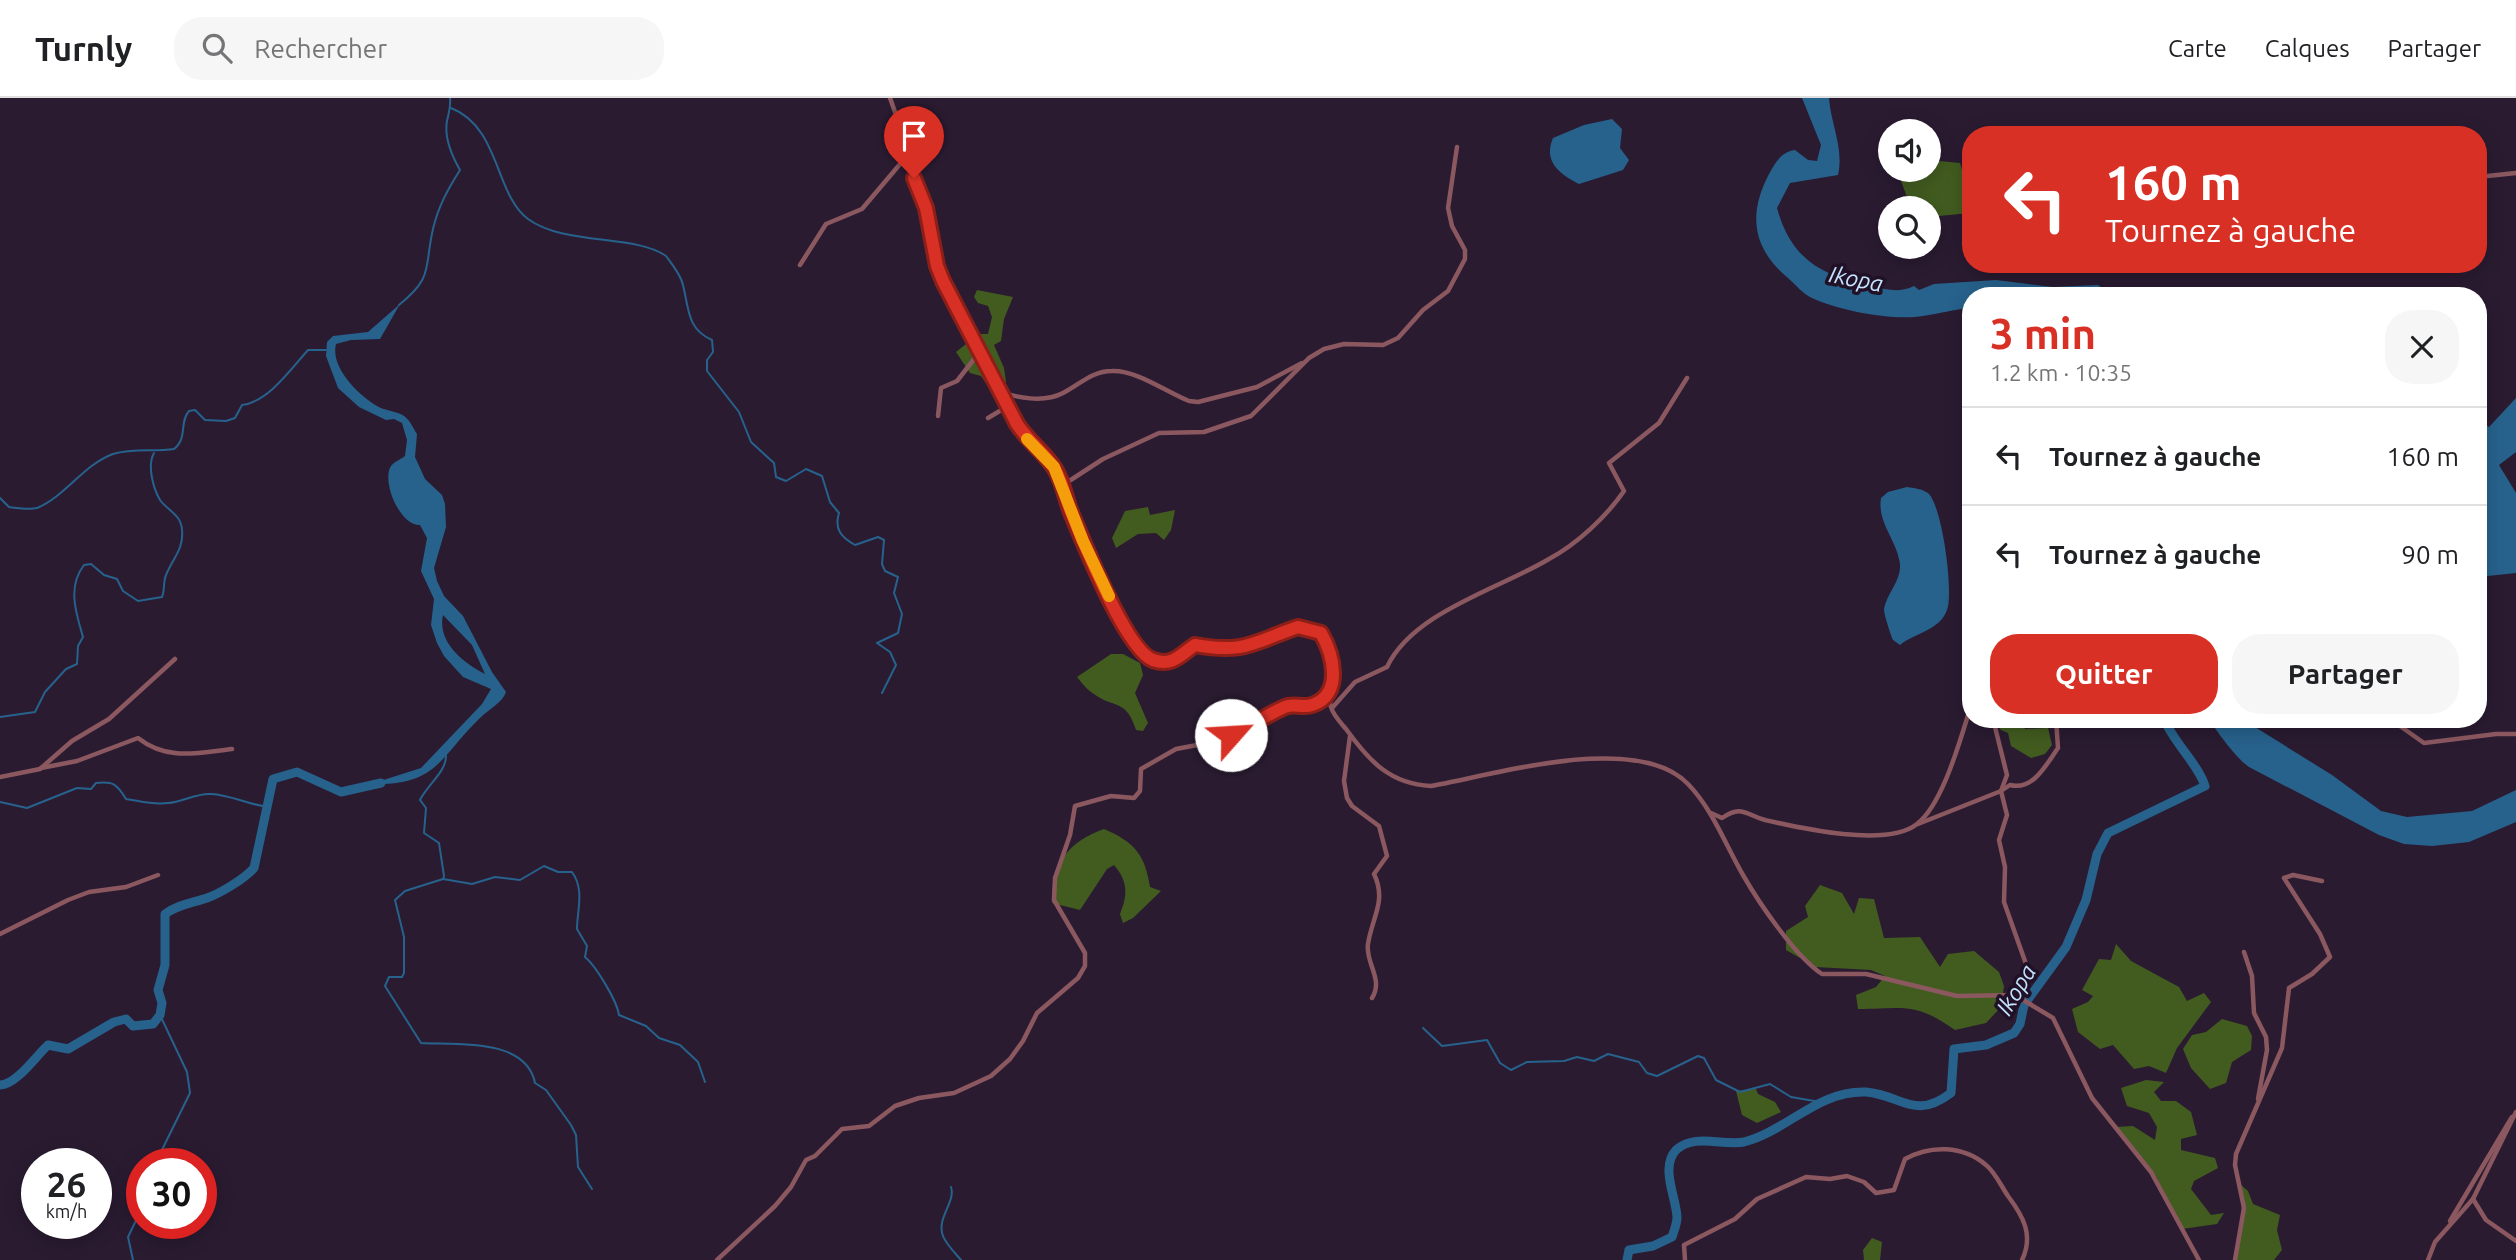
<!DOCTYPE html>
<html lang="fr">
<head>
<meta charset="utf-8">
<style>
	body { margin:0; font-family:Ubuntu,sans-serif; background:#f6f6f6; color:#202124; height:100vh; display:flex; flex-direction:column; font-size:26px; white-space:nowrap }
	* { box-sizing:border-box; margin:0 }
	p { font-size:23px; color:#757577 }
	.icon { flex:none; width:38px; height:38px; fill:none; stroke:currentColor; stroke-width:2; stroke-linecap:round; stroke-linejoin:round }
	.map { position:relative; flex:1; overflow:hidden }
	.panel { position:absolute; left:1962px; top:189px; width:525px; height:441px; display:flex; flex-direction:column; background:#fff; border-radius:28px; box-shadow:0 4px 18px #0003 }
	.panel>* { flex:none }
	.guide { position:absolute; left:1962px; top:28px; width:525px; height:147px; border-radius:28px; box-shadow:0 4px 18px #0003; background:#d93025; color:#fff; overflow:hidden }
	.tools { position:absolute; left:1878px; top:21px; display:grid; gap:14px }
	.tools a { display:grid; place-items:center; width:63px; height:63px; border-radius:50%; background:#fff; box-shadow:0 4px 18px #0003; font-size:35px }
	.speed { position:absolute; left:21px; top:1050px; display:flex; gap:14px; font-size:35px; font-weight:700; text-align:center }
	.speed>* { display:grid; place-content:center; width:91px; height:91px; border-radius:50%; background:#fff; box-shadow:0 4px 18px #0003; line-height:1 }
	.speed small { font-size:18px; font-weight:400 }
	.speed .limit { border:10px solid #d22; background:#fff; color:#111 }
	.pin { position:absolute; display:grid; place-items:center; width:60px; height:60px; color:#fff; margin:-72px -30px; border-radius:50% 50% 50% 0; rotate:-45deg; box-shadow:0 0 7px #0007 }
	.pin .icon { rotate:45deg }
	.me { position:absolute; width:77px; margin:-38px; rotate:64deg; stroke-linejoin:round; filter:drop-shadow(0 0 5px #0008) }
	.turn { display:flex; align-items:center; gap:24px; height:147px; padding:0 28px; font-size:32px }
	.turn .icon { width:91px; height:91px; stroke-width:2.5 }
	.turn b { display:block; font-size:49px; line-height:60px }
	.round { display:grid; place-items:center; flex:none; width:74px; height:74px; border-radius:28px; background:#f6f6f6 }
	.overview { display:flex; align-items:center; justify-content:space-between; height:119px; padding:0 28px }
	h1 { font-size:42px; font-weight:600; line-height:52px; color:#d93025 }
	.button { display:flex; gap:14px; margin-top:auto; padding:14px 28px }
	.button a { flex:1; height:80px; border-radius:28px; background:#d93025; color:#fff; font-size:28px; font-weight:600; line-height:80px; text-align:center }
	.button a+a { background:#f6f6f6; color:#202124 }
	ul { padding:0; list-style:none }
	li { display:flex; align-items:center; gap:21px; height:98px; padding:0 28px; border-top:2px solid #e0e0e0 }
	li div { flex:1 }
	li b { display:block; font-size:26px }
	li em { font-style:normal }
	header { display:flex; align-items:center; gap:42px; box-sizing:border-box; height:98px; padding:0 35px; background:#fff; border-bottom:2px solid #e0e0e0 }
	header strong { font-size:33px }
	nav { display:flex; gap:38px; margin-inline-start:auto; font-size:24px }
	.search { width:490px; height:63px; background:#f6f6f6; display:flex; align-items:center; gap:18px; box-sizing:border-box; padding:0 24px; border-radius:28px; color:#757577; font-size:26px }
	.map>svg:first-child { display:block }
	.forest { fill:#425c20 }
	.water { fill:#27628d; fill-rule:evenodd }
	.lines { fill:none; stroke-linecap:round; stroke-linejoin:round }
	.stream { stroke:#27628d; stroke-width:2 }
	.river { stroke:#27628d; stroke-width:9 }
	.minor { stroke:#8b5860; stroke-width:4.5 }
	.route-casing { stroke:#8d1f18; stroke-width:18 }
	.route { stroke:#d93025; stroke-width:12 }
	.slow { stroke:#f59e0b; stroke-width:12 }
	.labels { text-anchor:middle; stroke-width:7; stroke-linejoin:round; paint-order:stroke }
	.water-label { font-size:23px; font-style:italic; fill:#c4e3fe; stroke:#211127 }
</style>
</head>
<body>
<header>
<strong>Turnly</strong>
<div class="search"><svg class="icon" aria-label="search" viewBox="0 0 24 24"><circle cx="10" cy="10" r="6"/><path d="M15 15l6 6"/></svg>Rechercher</div>
<nav><a>Carte</a><a>Calques</a><a>Partager</a></nav>
</header>
<div class="map">
<svg width="2516" height="1162" viewBox="0 0 2516 1162">
	<rect width="100%" height="100%" fill="#2a1b31"/>
	<g class="forest">
		<path d="M1929 62 1960 65 1970 99V115L1929 119V135L1928 110H1911L1897 72H1928Z"/>
		<path d="M977 192 1013 199 1004 221 1001 243 994 247 1004 270 1006 284 995 298 981 278 970 275 956 254 966 246 978 245 981 236H988L992 219 988 208 978 205 974 199Z"/>
		<path d="M1148 409 1150 417 1175 412 1171 432 1164 442 1156 435 1138 436 1116 450 1112 440 1125 413Z"/>
		<path d="M1111 556H1123L1140 565 1143 577 1135 595 1148 625 1143 633 1136 632C1126 600 1114 611 1094 596 1087 592 1082 585 1077 579Z"/>
		<path d="M1992 621H2020L2025 631 2048 630 2052 647 2045 656 2031 660 2011 648 2008 635 2001 632Z"/>
		<path d="M1104 731C1134 744 1145 756 1150 789L1161 793 1133 820 1123 825 1120 816C1128 797 1128 783 1114 767L1107 771 1080 812 1052 805C1051 766 1068 744 1104 731Z"/>
		<path d="M1820 787 1842 795 1854 816 1859 800 1874 801 1884 840 1920 839 1940 869 1948 856 1974 853 1999 874 2004 888 2001 909 1986 925 1955 932C1914 903 1904 911 1858 911L1856 897 1876 889 1885 878 1871 872 1816 869 1786 852V833L1808 819 1805 808Z"/>
		<path d="M2116 846 2131 863 2179 889 2187 903 2204 895 2211 904 2177 950 2166 975 2149 968 2134 971 2113 947 2100 951 2078 934 2072 911 2088 904 2093 898 2082 892 2099 861 2111 862Z"/>
		<path d="M2222 921 2247 928 2252 938 2251 952 2232 964 2226 985 2210 991 2191 970 2183 951 2192 937 2206 934Z"/>
		<path d="M2146 982 2164 984 2154 994 2161 1003H2176L2191 1014 2197 1037 2181 1041V1052L2215 1060 2218 1070 2194 1083 2191 1091 2211 1117 2224 1115 2217 1126 2182 1131 2165 1102 2157 1080 2116 1029 2133 1028 2155 1042 2157 1029 2149 1015 2127 1008 2121 990Z"/>
		<path d="M1756 991 1758 996 1775 1004 1781 1014 1757 1025 1742 1017 1736 993Z"/>
		<path d="M2241 1087 2248 1093 2253 1106 2280 1117 2277 1132 2282 1152 2274 1162H2235L2242 1121Z"/>
		<path d="M1872 1140 1882 1144 1880 1162H1864L1863 1152Z"/>
	</g>
	<g class="water">
		<path d="M1802 0H1829C1831 27 1844 50 1838 77L1790 85 1777 110C1791 161 1821 178 1872 188 1888 192 1899 195 1914 188L1919 192 1934 186 1996 182 2053 189 2098 187 2114 198H1970V210C1954 211 1939 216 1923 218 1894 223 1840 213 1812 200 1803 196 1796 187 1788 180 1752 150 1748 116 1769 76 1776 64 1781 54 1795 52L1808 62 1817 63 1821 47Z"/>
		<path d="M1612 21 1622 31 1620 50 1629 62 1623 72 1579 86C1559 76 1543 63 1553 40L1584 27Z"/>
		<path d="M400 206 380 241 351 242 336 246C330 269 358 297 377 308 385 313 397 313 404 318 410 322 413 330 417 336L415 359 425 381 442 397 445 406 446 429 434 470 437 483 444 498 463 518 492 574 506 594C502 605 489 611 480 620 439 660 437 688 371 686L421 670 482 606 491 591 463 579 444 558 437 545 431 527 434 501 421 473 427 440 420 427C400 428 381 383 391 368 394 364 401 361 405 358L407 342 402 325 394 321 386 322 359 309 338 290 326 258 327 244 333 238 368 234ZM443 517 472 547 485 576C463 565 437 544 443 517Z"/>
		<path d="M2516 300V354L2499 367 2516 395V475L2478 479V322L2489 329Z"/>
		<path d="M1907 389C1914 390 1922 391 1928 395 1942 407 1954 494 1947 512 1940 532 1915 535 1900 547L1893 542C1891 538 1884 516 1884 512 1886 496 1901 484 1900 466 1897 442 1877 425 1881 400L1888 394Z"/>
		<path d="M2209 621H2242L2332 677 2381 713 2407 719 2472 713 2516 692V724L2469 744 2432 748 2404 746 2379 737 2249 669C2237 661 2217 634 2209 621Z"/>
	</g>
	<g class="lines">
		<g class="stream">
			<path d="M451 10C500 29 495 97 528 121 565 148 635 136 666 158 672 166 681 177 683 187 689 211 687 231 712 242L713 254 707 262V273L739 314 751 344 774 365 776 379 786 383 806 371 822 378 830 404 839 415C834 431 841 439 855 447L878 439 884 442 882 466 885 473 898 479 894 495 902 516 898 535 877 545 890 554 896 567 882 595"/>
			<path d="M399 207C434 179 424 170 433 131 438 109 448 91 460 72 452 58 444 39 447 23 449 14 451 9 450 0"/>
			<path d="M0 400 9 409C17 410 29 412 37 410 66 398 83 367 113 356 133 350 154 354 174 351 188 340 179 324 189 313L195 312 205 322 226 323 235 320 242 307C268 304 291 271 308 252H326"/>
			<path d="M0 619 35 614 45 594 66 571 77 566 78 548 83 539C76 515 67 489 84 467L91 466 104 477 117 481 123 493 138 503 162 499C165 492 163 484 166 477 173 460 184 451 182 432 181 416 168 413 160 402 153 390 147 367 154 355"/>
			<path d="M446 658C446 674 428 686 420 702L426 710 424 735 439 745 444 778 443 781 405 793 395 802 404 839V875L402 879H389L385 888 421 945C454 947 526 939 535 985L546 992 571 1027 576 1037 578 1069 592 1091"/>
			<path d="M0 704 27 710 77 690 91 691 96 685C113 683 117 686 126 701 140 703 152 707 168 705 183 704 196 695 211 696 232 697 248 707 269 709"/>
			<path d="M443 781 472 786 495 779 520 782 544 768 558 774H572C585 792 577 812 577 831L587 848 585 859C596 868 617 903 619 917L646 928 659 940 680 947 698 964 705 984"/>
			<path d="M1423 930 1442 948 1487 942 1500 965 1511 972 1527 964 1564 963 1577 959 1594 963 1608 956 1639 964 1647 975 1657 978 1698 958 1704 960 1716 982 1740 994 1770 986 1791 999 1820 1004"/>
			<path d="M155 1066 190 995 187 974 160 917"/>
			<path d="M951 1089C956 1104 936 1120 943 1138 946 1146 955 1155 961 1162"/>
			<path d="M133 1162 128 1139 142 1110"/>
		</g>
		<g class="river">
			<path d="M0 987C16 987 36 958 48 947L68 951 114 924 126 921 133 928 153 926 160 917 162 905 158 892 165 867V816C177 807 192 805 207 800 221 795 244 781 254 770L273 681 297 674 341 694 381 685"/>
			<path d="M1627 1162 1629 1152 1653 1148 1672 1139C1674 1133 1677 1126 1677 1119 1676 1099 1660 1069 1676 1052 1694 1035 1723 1048 1744 1044 1787 1033 1818 992 1866 994 1902 997 1914 1023 1951 995L1954 951 1986 947 2014 935 2020 926 2024 907 2066 849 2086 802 2097 756 2108 735 2205 688C2198 666 2174 645 2164 621"/>
		</g>
		<g class="minor">
			<path d="M890 0 922 89 937 168 943 183 1017 326C1028 343 1045 355 1055 371 1062 382 1064 395 1068 407 1080 436 1125 552 1153 562 1173 569 1181 556 1195 547 1205 549 1217 554 1227 553 1252 552 1294 524 1314 531 1346 543 1324 588 1331 609 1333 617 1341 625 1346 631 1369 663 1390 686 1431 688 1494 677 1637 633 1688 686 1713 712 1725 746 1743 777 1759 805 1795 858 1822 876H1866L1957 898 2015 897 2053 920 2092 1000 2151 1074 2199 1162"/>
			<path d="M905 43 906 59 923 104"/>
			<path d="M2478 79 2516 75"/>
			<path d="M800 167 826 126 862 111 906 59"/>
			<path d="M999 293C1016 300 1044 305 1063 295 1079 287 1092 273 1112 273 1137 272 1166 294 1189 303L1198 304 1257 289 1302 265"/>
			<path d="M938 318 941 290 957 283 978 256"/>
			<path d="M988 320 1008 308"/>
			<path d="M1063 387 1103 361 1159 335 1204 334 1251 318 1309 260 1324 251 1344 246 1383 247 1398 240 1423 212 1448 193 1465 161V152L1452 128 1448 110 1457 49"/>
			<path d="M1332 610 1355 584 1387 569C1413 514 1499 491 1549 461 1577 446 1606 419 1624 393L1609 365 1659 325 1687 280"/>
			<path d="M1993 621 2007 677 2001 693 2007 717 1999 742 2005 769 2004 804 2026 866 2015 897"/>
			<path d="M2390 621 2424 645 2496 636H2516"/>
			<path d="M1350 638 1344 683 1347 700 1352 708 1379 728 1387 758 1374 776C1387 803 1372 819 1368 846 1365 865 1384 881 1372 900"/>
			<path d="M41 670 77 663 138 640C167 663 197 655 232 651"/>
			<path d="M0 679 40 671 72 643 109 621 175 561"/>
			<path d="M1711 715 1722 720C1742 706 1746 717 1765 722 1800 730 1887 750 1917 726 1943 706 1960 642 1970 611"/>
			<path d="M1918 726 2001 693 2010 687C2033 693 2046 667 2058 650L2056 621"/>
			<path d="M0 836 68 802 89 794 126 789 158 777"/>
			<path d="M2244 854 2252 878 2254 915 2266 939 2267 952 2258 1001"/>
			<path d="M2473 1101 2486 1122 2516 1143"/>
			<path d="M2450 1123 2512 1019"/>
			<path d="M717 1162 775 1108 791 1089 806 1062 815 1058 842 1031 869 1028 895 1008 919 1000 954 995 991 978 1010 961 1023 943 1037 915 1078 880 1085 868V855L1054 802 1055 780 1070 737 1075 708 1111 698 1134 700 1140 693 1141 671 1176 651 1213 644 1248 630 1288 607 1309 608 1328 594"/>
			<path d="M1685 1162 1684 1147 1735 1121 1757 1101 1806 1079 1830 1081 1847 1078 1864 1084 1876 1095 1894 1092 1905 1061C1930 1047 1963 1047 1986 1067 1995 1074 2001 1088 2008 1098 2023 1118 2034 1137 2022 1162"/>
			<path d="M2235 1162 2244 1110 2235 1067 2236 1056 2282 950 2289 890 2312 876 2330 859 2320 836 2284 780 2293 777 2322 783"/>
			<path d="M2428 1162 2435 1144 2473 1101 2516 1014"/>
		</g>
	</g>
	<g class="lines">
		<g class="route-casing">
			<path id="route" d="M914 80 926 110 937 168 943 183 1017 326C1028 343 1045 355 1055 371 1063 384 1065 398 1070 412 1082 441 1126 552 1153 562 1173 569 1181 556 1195 547 1245 556 1254 544 1298 529L1321 535C1333 556 1344 597 1312 607 1303 610 1293 605 1285 609 1266 617 1250 629 1231 637"/>
		</g>
		<use href="#route" class="route"/>
		<path class="slow" d="M1027 341 1054 369 1083 443 1109 498"/>
	</g>
	<g class="labels">
		<g class="water-label">
			<text transform="translate(1856 181) rotate(11)" y="8">Ikopa</text>
			<text transform="translate(2016 892) rotate(-59)" y="8">Ikopa</text>
		</g>
	</g>
</svg>
<div class="tools">
<a><svg class="icon" aria-label="sound" viewBox="0 0 24 24"><path d="M4 9h4l5-4v14l-5-4H4zM17 9q2 3 0 6"/></svg></a>
<a><svg class="icon" aria-label="search" viewBox="0 0 24 24"><circle cx="10" cy="10" r="6"/><path d="M15 15l6 6"/></svg></a>
</div>
<div class="speed"><div>26<small>km/h</small></div><div class="limit">30</div></div>
<div class="pin" style="left:914px;top:80px;background:#d93025"><svg class="icon" aria-label="arrive" viewBox="0 0 24 24"><path d="M6 21V4h12l-3 4 3 4H6"/></svg></div>
<svg class="me" style="left:1231px;top:637px" viewBox="-20 -20 40 40"><circle r="19" fill="#fff"/><path d="M0-13L10 11 0 6-10 11z" fill="#d93025"/></svg>
<div class="guide">
<div class="turn"><svg class="icon" aria-label="left" viewBox="0 0 24 24"><path d="M17 20v-9H6M10 6l-5 5 5 5"/></svg><div><b>160 m</b>Tournez à gauche</div></div>
</div>
<section class="panel">
<div class="overview"><div><h1>3 min</h1><p>1.2 km · 10:35</p></div><a class="round"><svg class="icon" aria-label="close" viewBox="0 0 24 24"><path d="M6 6l12 12M18 6L6 18"/></svg></a></div>
<ul>
<li><svg class="icon" aria-label="left" viewBox="0 0 24 24"><path d="M17 20v-9H6M10 6l-5 5 5 5"/></svg><div><b>Tournez à gauche</b></div><em>160 m</em></li>
<li><svg class="icon" aria-label="left" viewBox="0 0 24 24"><path d="M17 20v-9H6M10 6l-5 5 5 5"/></svg><div><b>Tournez à gauche</b></div><em>90 m</em></li>
</ul>
<div class="button"><a>Quitter</a><a>Partager</a></div>
</section>
</div>
</body>
</html>
